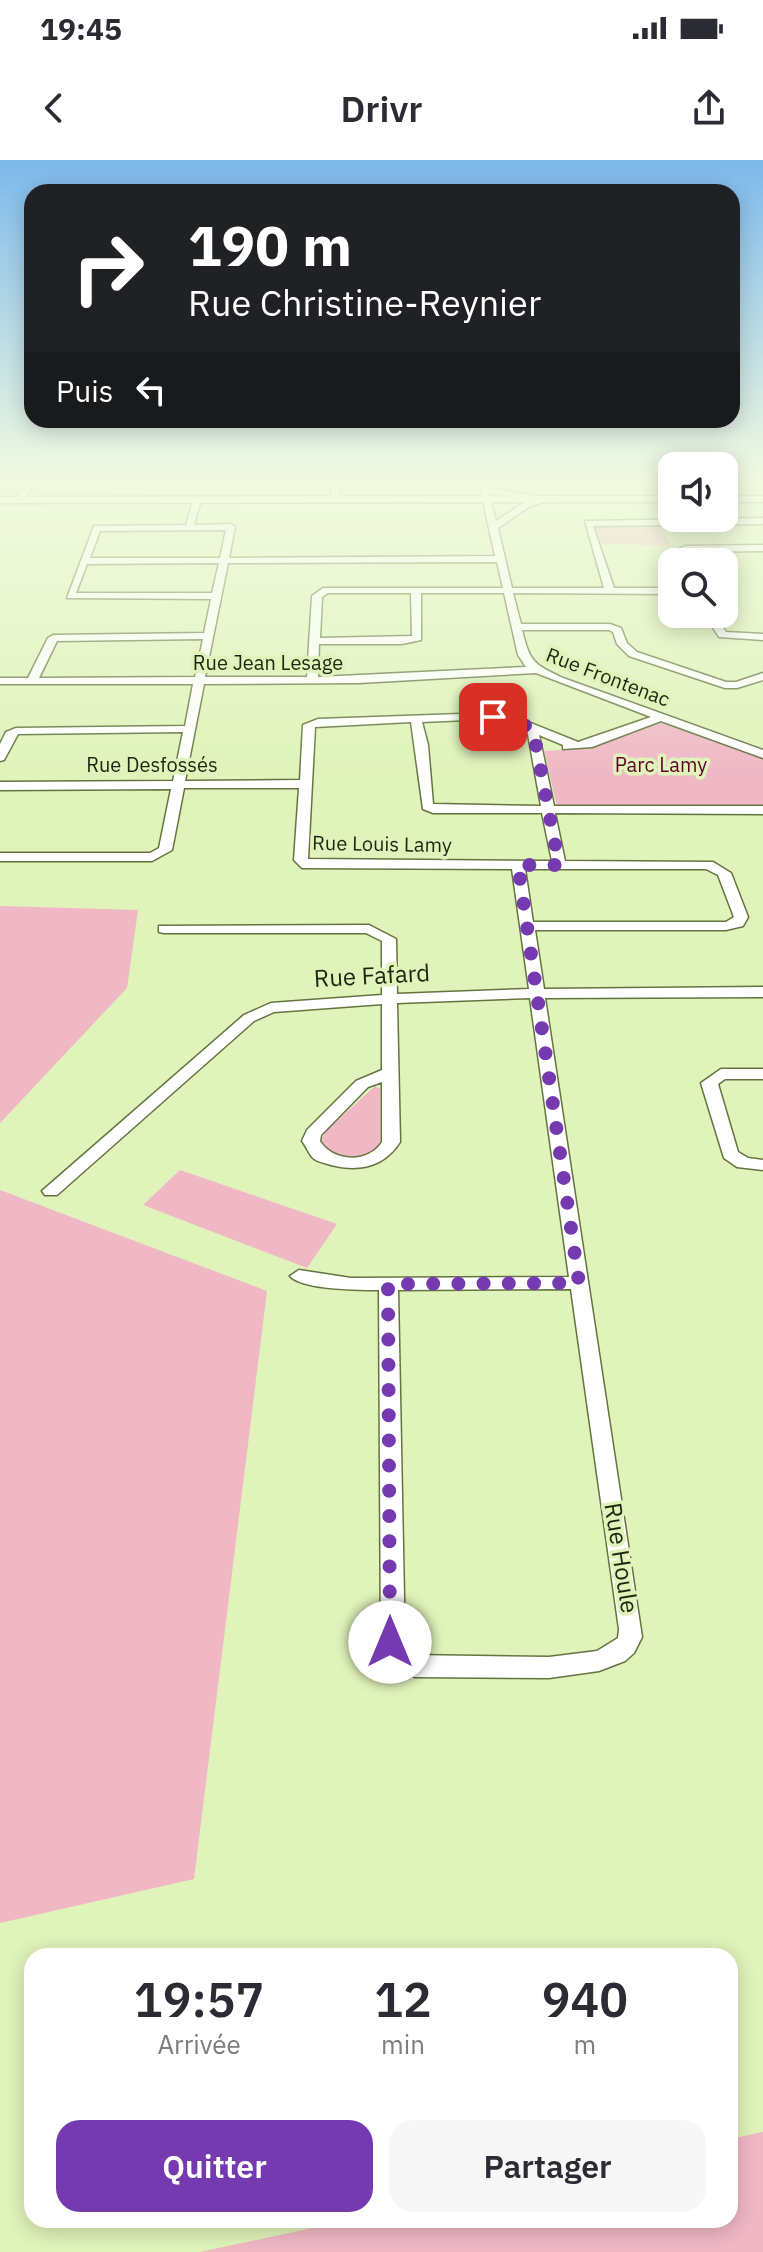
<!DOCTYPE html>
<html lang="fr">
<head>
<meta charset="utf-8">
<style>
	body { margin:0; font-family:"IBM Plex Sans",sans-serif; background:#f7f7f7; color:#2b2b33; height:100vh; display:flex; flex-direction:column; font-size:30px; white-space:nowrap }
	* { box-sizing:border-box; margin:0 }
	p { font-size:26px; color:#7c7c81 }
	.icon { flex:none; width:44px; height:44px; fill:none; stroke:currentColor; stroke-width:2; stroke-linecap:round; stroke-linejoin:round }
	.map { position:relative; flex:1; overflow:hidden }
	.panel { position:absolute; left:24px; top:1788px; width:714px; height:280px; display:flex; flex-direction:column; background:#fff; border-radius:24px; box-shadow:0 4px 20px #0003 }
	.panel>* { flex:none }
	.guide { position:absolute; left:24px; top:24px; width:716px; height:244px; border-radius:24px; box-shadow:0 4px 20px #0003; background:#202124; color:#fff; overflow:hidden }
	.tools { position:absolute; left:658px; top:292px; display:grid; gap:16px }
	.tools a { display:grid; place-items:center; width:80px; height:80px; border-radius:16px; background:#fff; box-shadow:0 4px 20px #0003; font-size:40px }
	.pin { position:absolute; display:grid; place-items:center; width:68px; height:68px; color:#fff; margin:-34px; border-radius:16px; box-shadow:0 4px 12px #0006 }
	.me { position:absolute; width:88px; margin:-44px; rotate:0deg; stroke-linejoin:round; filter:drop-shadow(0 0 6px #0008) }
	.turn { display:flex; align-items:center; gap:28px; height:168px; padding:0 32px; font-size:36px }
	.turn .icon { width:104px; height:104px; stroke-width:2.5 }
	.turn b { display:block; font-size:56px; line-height:68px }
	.then { display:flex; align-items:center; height:76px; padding:0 32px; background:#0003; gap:16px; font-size:30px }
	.eta { display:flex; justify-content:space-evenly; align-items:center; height:136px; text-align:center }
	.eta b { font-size:48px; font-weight:600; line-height:56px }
	.action { display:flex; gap:16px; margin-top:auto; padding:16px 32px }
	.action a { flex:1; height:92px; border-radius:24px; background:#753ab0; color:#fff; font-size:32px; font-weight:600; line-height:92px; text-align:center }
	.action a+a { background:#f7f7f7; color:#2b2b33 }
	.status { display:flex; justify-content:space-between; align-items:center; height:56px; padding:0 40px; background:#fff; direction:ltr }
	.status svg { height:22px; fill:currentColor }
	header { display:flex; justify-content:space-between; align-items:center; height:104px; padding:0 32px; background:#fff; font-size:36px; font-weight:600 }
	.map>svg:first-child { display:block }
	.green { fill:#f0b7c5 }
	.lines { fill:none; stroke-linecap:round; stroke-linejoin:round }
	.minor-casing { stroke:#647440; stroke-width:3 }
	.tertiary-casing { stroke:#647440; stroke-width:3 }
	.secondary-casing { stroke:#647440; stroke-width:3 }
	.minor { fill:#fff; fill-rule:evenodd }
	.tertiary { fill:#fff; fill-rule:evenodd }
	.secondary { fill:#fff; fill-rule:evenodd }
	.route { stroke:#753ab0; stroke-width:14; stroke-dasharray:0 25.2 }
	.labels { text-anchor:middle; stroke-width:7; stroke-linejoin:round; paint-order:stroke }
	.far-street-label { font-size:20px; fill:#1f250f; stroke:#e0f3ba }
	.far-park-label { font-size:20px; fill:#62002c; stroke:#e0f3ba }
	.street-label { font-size:24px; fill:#1f250f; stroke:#e0f3ba }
</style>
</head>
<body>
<div class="status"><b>19:45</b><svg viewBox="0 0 49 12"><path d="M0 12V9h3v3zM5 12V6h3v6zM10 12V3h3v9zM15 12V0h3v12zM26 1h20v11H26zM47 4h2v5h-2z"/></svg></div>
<header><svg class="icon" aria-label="back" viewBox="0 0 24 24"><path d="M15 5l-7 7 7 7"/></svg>Drivr<svg class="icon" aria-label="share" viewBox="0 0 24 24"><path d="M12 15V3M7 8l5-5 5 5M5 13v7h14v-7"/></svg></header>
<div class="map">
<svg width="763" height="2092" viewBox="0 0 763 2092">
	<rect width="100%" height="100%" fill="#e0f3ba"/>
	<g class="green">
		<path d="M659 364 671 385 675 386 593 383 600 382 594 366Z"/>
		<path d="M663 562 763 599V646H557L544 591 590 588Z"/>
		<path d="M0 746 138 750 127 828 0 963Z"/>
		<path d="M375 926 380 929V981L376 989C358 1001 341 998 323 986L322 979 326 971Z"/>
		<path d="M180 1010 337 1064 307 1108 143 1045Z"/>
		<path d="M0 1030 267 1131 194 1719 0 1763Z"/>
		<path d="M763 1972V2092H200L349 2060H730V1979Z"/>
	</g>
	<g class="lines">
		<g class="minor-casing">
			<g id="minor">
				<path d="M332 322H340L339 340 335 342 331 340Z"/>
				<path d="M487 322H495L491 328 551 339 529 347 498 368 512 428H604L585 361 763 358V364L593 366 614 428H672V434L513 433 521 464H610L621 468 627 483 637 492 726 522H736L763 513V520L737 528H725L629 496 617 484 613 472 609 470H522C530 502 533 504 563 518L763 590V598L661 561 592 587 563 589V585L539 575 554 646H763V654L555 653 565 701 713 702 731 713 748 757 743 766 726 770H535L544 829 763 827V837L545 838 642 1477 634 1493 625 1501 599 1511 549 1518 415 1517 393 1509 381 1493 379 1130C359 1130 302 1130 290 1116L299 1110 351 1118 569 1117 530 838 397 843 400 982C384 1007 359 1012 331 1005 326 1003 317 1002 313 998 309 994 306 986 302 981L307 970 356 921 382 910V844L274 852 254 861 57 1035H45L42 1031 244 855 271 843 382 835V781L366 773H164L159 772V766L369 765 396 779 397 834 529 829 512 709 302 708 294 700 299 628H184L172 690 152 701H0V693H150L159 688 171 629 0 630V622L173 621 183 572 18 574 4 600 0 601V584L6 572 16 568 185 566 193 524H0V518H28L48 478 53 475 204 473 211 439 67 438 94 366 186 365 193 340 197 338 201 340 194 365 231 364 235 367 229 398 495 396 481 332ZM489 333 536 340 523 343 496 361ZM226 370 220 398H90L100 371ZM497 402 503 428H323L312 436 307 517H205L228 403ZM219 403 212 433H76L87 404ZM328 433H411L412 476 320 478 322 437ZM421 433H504L518 495 526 507 318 517 319 484H402L421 480ZM203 479 195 517 39 518 57 481ZM536 513 651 557 578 582 523 560 489 553 318 559 303 565 300 620 185 621 204 524 359 523ZM489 559 527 569 541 646 433 644 428 585 422 562ZM411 562 423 649 433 653H542L552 701 308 699 315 567ZM525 709H706L718 715 734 757 726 762H533ZM382 922V982C368 1004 333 1002 320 981L321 975 368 927ZM571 1129 619 1469 618 1478 597 1491 549 1497 411 1495 405 1489 398 1130Z"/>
				<path d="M763 385V391L686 392 690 402H680L676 391 684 386Z"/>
				<path d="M704 454H714L726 472 763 474V480L719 477Z"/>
				<path d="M721 909H763V919H725L718 924 738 992 748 998 763 1000V1010L737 1007 724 998 701 923Z"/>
			</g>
		</g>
		<g class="tertiary-casing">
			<path id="tertiary" d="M25 322H35L23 342H15Z"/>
		</g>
		<g class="secondary-casing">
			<g id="secondary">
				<path d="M672 336V342L0 343V337Z"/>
				<rect x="724" y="336" width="39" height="6"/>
			</g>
		</g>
		<use href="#minor" class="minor"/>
		<use href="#tertiary" class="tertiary"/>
		<use href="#secondary" class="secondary"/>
	</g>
	<linearGradient id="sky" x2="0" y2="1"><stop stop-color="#7db9ec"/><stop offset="0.52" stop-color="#f1fae0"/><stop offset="1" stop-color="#f1fae0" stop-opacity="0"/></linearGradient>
	<rect width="763" height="615" fill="url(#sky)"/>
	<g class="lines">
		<path class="route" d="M390 1482 388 1124 579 1123 518 705H559L533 570 519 562 493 557"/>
	</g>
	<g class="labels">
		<g class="far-street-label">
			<text x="268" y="510">Rue Jean Lesage</text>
			<text transform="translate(608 517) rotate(21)" y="7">Rue Frontenac</text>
			<text x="152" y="612">Rue Desfossés</text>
			<text transform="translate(382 684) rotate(1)" y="7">Rue Louis Lamy</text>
		</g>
		<g class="far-park-label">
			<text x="661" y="612">Parc Lamy</text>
		</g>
		<g class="street-label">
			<text transform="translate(372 816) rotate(-3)" y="8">Rue Fafard</text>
			<text transform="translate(621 1398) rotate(81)" y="8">Rue Houle</text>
		</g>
	</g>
</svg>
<div class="tools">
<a><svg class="icon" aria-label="sound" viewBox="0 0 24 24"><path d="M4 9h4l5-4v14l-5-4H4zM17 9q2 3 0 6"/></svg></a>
<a><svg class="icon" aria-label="search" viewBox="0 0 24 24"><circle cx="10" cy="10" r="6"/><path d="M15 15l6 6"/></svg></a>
</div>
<div class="pin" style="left:493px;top:557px;background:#d93025"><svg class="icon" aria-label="arrive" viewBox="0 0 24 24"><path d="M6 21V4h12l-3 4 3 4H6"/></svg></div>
<svg class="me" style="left:390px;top:1482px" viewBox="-20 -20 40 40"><circle r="19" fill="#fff"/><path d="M0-13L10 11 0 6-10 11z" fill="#753ab0"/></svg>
<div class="guide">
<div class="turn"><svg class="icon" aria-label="right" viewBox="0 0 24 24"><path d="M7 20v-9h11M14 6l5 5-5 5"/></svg><div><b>190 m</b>Rue Christine-Reynier</div></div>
<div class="then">Puis<svg class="icon" aria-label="left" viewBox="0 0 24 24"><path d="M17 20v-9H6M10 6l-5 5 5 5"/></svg></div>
</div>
<section class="panel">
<div class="eta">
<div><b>19:57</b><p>Arrivée</p></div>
<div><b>12</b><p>min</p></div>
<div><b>940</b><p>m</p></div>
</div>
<div class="action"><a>Quitter</a><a>Partager</a></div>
</section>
</div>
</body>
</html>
